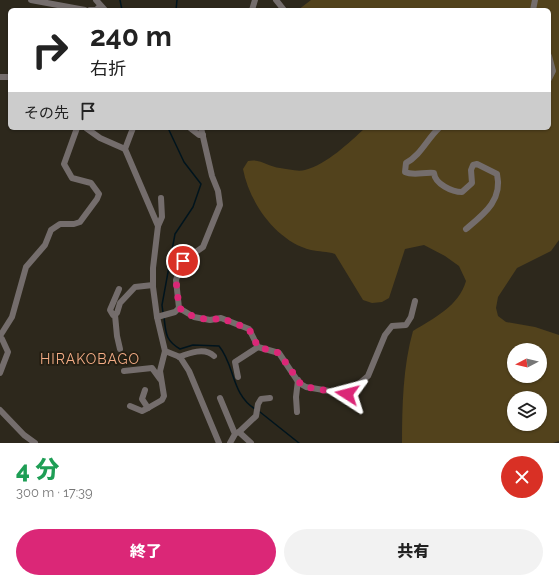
<!DOCTYPE html>
<html lang="ja">
<head>
<meta charset="utf-8">
<style>
	body { margin:0; font-family:Raleway,"Noto Sans JP",sans-serif; background:#f2f2f2; color:#222; height:100vh; display:flex; flex-direction:column; font-size:15px; white-space:nowrap }
	* { box-sizing:border-box; margin:0 }
	p { font-size:13px; color:#767676 }
	.icon { flex:none; width:22px; height:22px; fill:none; stroke:currentColor; stroke-width:2; stroke-linecap:round; stroke-linejoin:round }
	.map { position:relative; height:443px; overflow:hidden }
	.sheet { display:flex; flex-direction:column; background:#fff; flex:1 }
	.sheet>* { flex:none }
	.guide { position:absolute; left:8px; top:8px; width:543px; height:122px; border-radius:6px; box-shadow:0 1px 3px #0004; background:#fff; color:#222; overflow:hidden }
	.needle { width:26px; rotate:263deg }
	.controls { position:absolute; left:507px; top:343px; display:grid; gap:8px }
	.controls a { display:grid; place-items:center; width:40px; height:40px; border-radius:50%; background:#fff; box-shadow:0 1px 3px #0004; font-size:20px }
	.pin { position:absolute; display:grid; place-items:center; width:34px; height:34px; color:#fff; margin:-17px; border:2px solid #fff; border-radius:50%; box-shadow:0 1px 4px #0007 }
	.me { position:absolute; width:44px; margin:-22px; rotate:279deg; stroke-linejoin:round; filter:drop-shadow(0 0 3px #0008) }
	.turn { display:flex; align-items:center; gap:14px; height:84px; padding:0 16px; font-size:18px }
	.turn .icon { width:52px; height:52px; stroke-width:2.5 }
	.turn b { display:block; font-size:28px; line-height:34px }
	.then { display:flex; align-items:center; height:38px; padding:0 16px; background:#0003; gap:8px; font-size:15px }
	.round { display:grid; place-items:center; flex:none; width:42px; height:42px; border-radius:21px; background:#f2f2f2 }
	.headline { display:flex; align-items:center; justify-content:space-between; height:68px; padding:0 16px }
	h1 { font-size:24px; font-weight:800; line-height:30px; color:#1e9e55 }
	.cta { display:flex; gap:8px; margin-top:auto; padding:8px 16px }
	.cta a { flex:1; height:46px; border-radius:24px; background:#db2777; color:#fff; font-size:16px; font-weight:800; line-height:46px; text-align:center }
	.cta a+a { background:#f2f2f2; color:#222 }
	.map>svg:first-child { display:block }
	.green { fill:#52421c; fill-rule:evenodd }
	.lines { fill:none; stroke-linecap:round; stroke-linejoin:round }
	.stream { stroke:#00141d; stroke-width:1.5 }
	.minor { stroke:#746d6c; stroke-width:6 }
	.route { stroke:#db2777; stroke-width:7; stroke-dasharray:0 12.6 }
	.labels { text-anchor:middle; stroke-width:4; stroke-linejoin:round; paint-order:stroke }
	.quarter-label { font-size:14px; letter-spacing:1px; fill:#f5ad86; stroke:#241f13 }
</style>
</head>
<body>
<div class="map">
<svg width="559" height="443" viewBox="0 0 559 443">
	<rect width="100%" height="100%" fill="#2d281c"/>
	<path class="green" d="M311 0H559V240L551 251 517 268 498 297 496 308 498 316 506 322 535 327 559 335V441L553 443H402C402 406 403 366 413 331 434 318 459 306 466 281L459 266 445 256 424 245 405 249 389 298 382 302 372 303 363 300 335 254C327 251 319 252 311 250 276 241 249 202 243 169L248 161C260 158 269 167 280 168 287 169 298 172 305 170 326 165 350 142 365 128H549V10H298ZM514 350H540V376H514ZM514 398H540V424H514Z"/>
	<g class="lines">
		<g class="stream">
			<path d="M120 0 122 10"/>
			<path d="M176 10 177 0"/>
			<path d="M163 313 162 305 175 234 193 207 201 184 184 162 168 128"/>
			<path d="M164 317C166 333 165 340 180 349L193 345 219 346C235 365 231 394 255 409"/>
			<path d="M260 412 299 443"/>
		</g>
		<g class="minor">
			<path d="M31 0 85 10"/>
			<path d="M96 0 105 10"/>
			<path d="M276 0 284 10"/>
			<path d="M90 10H96L100 6"/>
			<path d="M252 10 255 0"/>
			<path d="M533 10 535 0"/>
			<path d="M549 56 553 71 549 79"/>
			<path d="M0 77H10"/>
			<path d="M86 128 100 138 125 149"/>
			<path d="M133 128 125 149 158 226 153 268V287L157 317 165 351 180 357 189 371 219 443"/>
			<path d="M190 128 199 135H203"/>
			<path d="M201 128 212 176 218 191 220 205 203 247 183 261 176 280 179 308 194 317 210 320 221 318 249 329 258 347 279 353 299 383 306 387 347 394 368 376 385 335 392 326 406 325 411 317 415 301"/>
			<path d="M439 128C427 139 421 155 406 163L405 172C413 176 424 172 434 173 435 184 452 192 462 192L472 183 471 170 473 165 477 164 497 174C503 200 484 214 466 229"/>
			<path d="M158 226 162 217 161 198"/>
			<path d="M119 289 110 310 113 315 117 313 120 303 135 287 153 285"/>
			<path d="M115 315 117 336 120 349"/>
			<path d="M157 317 175 312 179 308"/>
			<path d="M0 336 12 317 26 267 45 245 51 230 60 224H74L80 222 97 199 99 194 91 183 72 178 64 164 77 128"/>
			<path d="M0 338 2 339 8 352 0 373"/>
			<path d="M179 357C189 353 205 347 214 356"/>
			<path d="M124 371 152 368 160 379"/>
			<path d="M238 377 235 362 258 347"/>
			<path d="M145 390 142 399 148 408 162 400 164 396 160 371 165 351"/>
			<path d="M220 398 235 434 230 443"/>
			<path d="M130 406 142 411 148 408"/>
			<path d="M0 410 24 435 35 443"/>
			<path d="M297 412 296 397 298 380"/>
			<path d="M239 432 256 416 258 404 261 399 270 398"/>
			<path d="M236 433 239 432 251 443"/>
		</g>
	</g>
	<g class="lines">
		<path class="route" d="M183 261 176 280 179 308 194 317 210 320 221 318 249 329 258 347 279 353 300 383 306 387 347 394"/>
	</g>
	<g class="labels">
		<g class="quarter-label">
			<text x="90" y="364">HIRAKOBAGO</text>
		</g>
	</g>
</svg>
<div class="controls">
<a><svg class="needle" viewBox="-14 -14 28 28"><path d="M0-13l5 13h-10z" fill="#e53935"/><path d="M0 13l5-13h-10z" fill="#767676"/></svg></a>
<a><svg class="icon" aria-label="layers" viewBox="0 0 24 24"><path d="M12 4l9 5-9 5-9-5zM3 14l9 5 9-5"/></svg></a>
</div>
<div class="pin" style="left:183px;top:261px;background:#d93025"><svg class="icon" aria-label="arrive" viewBox="0 0 24 24"><path d="M6 21V4h12l-3 4 3 4H6"/></svg></div>
<svg class="me" style="left:347px;top:394px" viewBox="-20 -20 40 40"><path d="M0-17L14 15 0 8-14 15z" fill="#db2777" stroke="#fff" stroke-width="4"/></svg>
<div class="guide">
<div class="turn"><svg class="icon" aria-label="right" viewBox="0 0 24 24"><path d="M7 20v-9h11M14 6l5 5-5 5"/></svg><div><b>240 m</b>右折</div></div>
<div class="then">その先<svg class="icon" aria-label="arrive" viewBox="0 0 24 24"><path d="M6 21V4h12l-3 4 3 4H6"/></svg></div>
</div>
</div>
<section class="sheet">
<div class="headline"><div><h1>4 分</h1><p>300 m · 17:39</p></div><a class="round" style="background:#d93025;color:#fff"><svg class="icon" aria-label="close" viewBox="0 0 24 24"><path d="M6 6l12 12M18 6L6 18"/></svg></a></div>
<div class="cta"><a>終了</a><a>共有</a></div>
</section>
</body>
</html>
